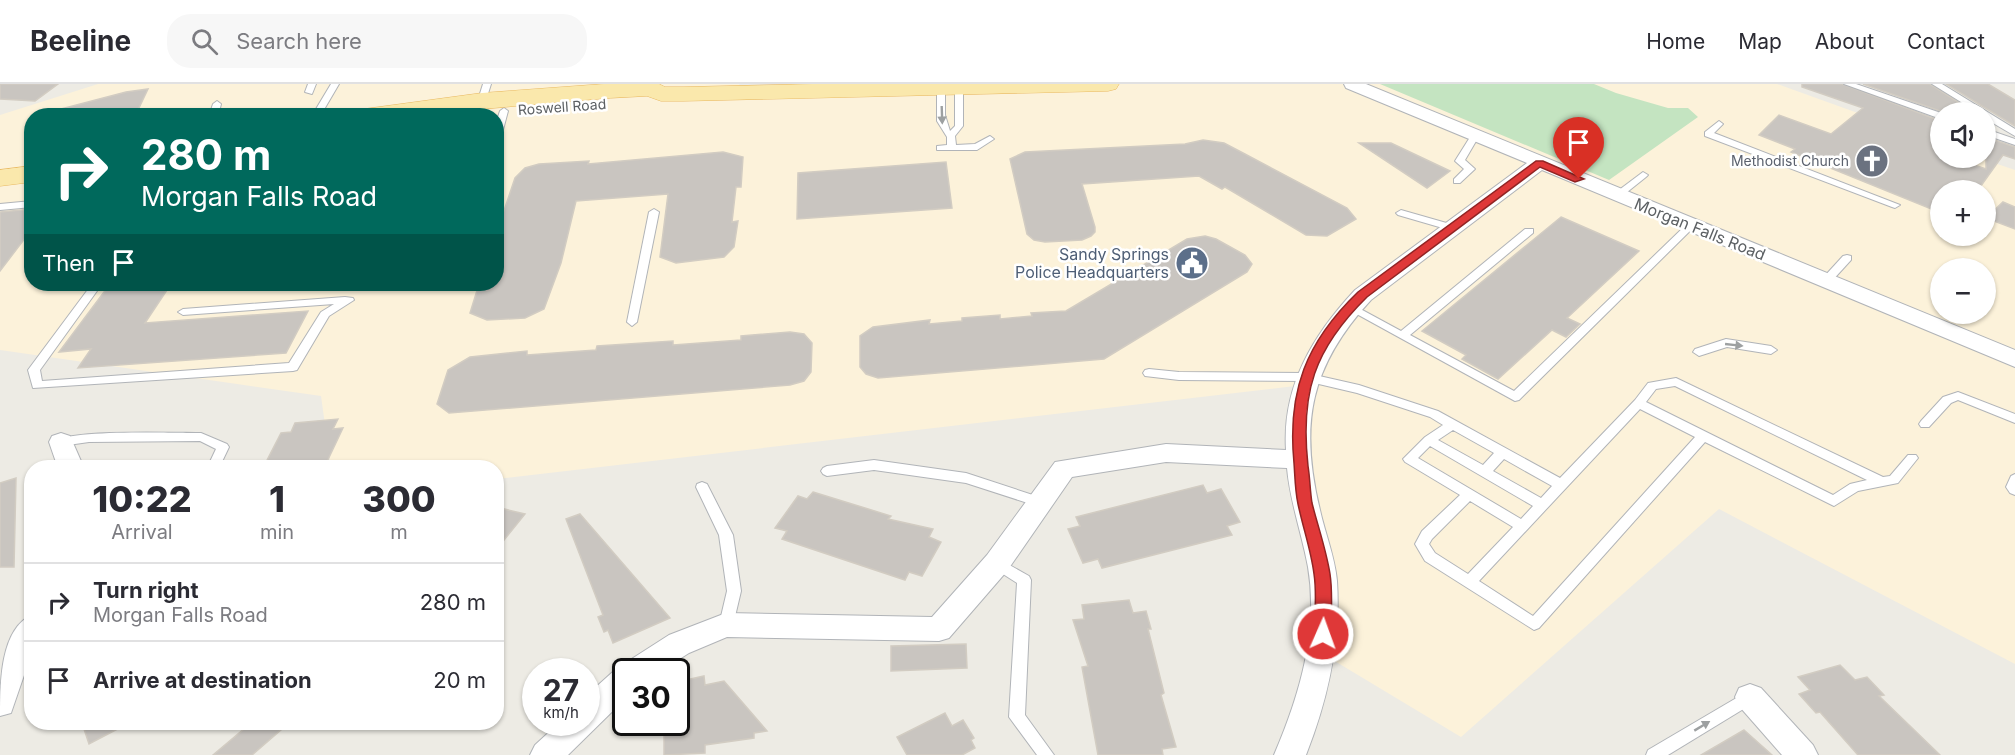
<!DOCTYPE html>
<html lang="en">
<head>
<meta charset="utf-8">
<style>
	body { margin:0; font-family:Inter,sans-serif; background:#f7f7f7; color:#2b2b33; height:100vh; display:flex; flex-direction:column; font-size:22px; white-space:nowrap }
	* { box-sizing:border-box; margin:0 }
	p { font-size:20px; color:#7c7c81 }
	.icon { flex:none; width:33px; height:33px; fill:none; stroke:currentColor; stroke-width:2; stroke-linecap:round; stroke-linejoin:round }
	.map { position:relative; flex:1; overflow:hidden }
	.sheet { position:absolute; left:24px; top:376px; width:480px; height:270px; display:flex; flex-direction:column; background:#fff; border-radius:24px; box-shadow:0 2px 4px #0004 }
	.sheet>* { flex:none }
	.guide { position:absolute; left:24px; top:24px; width:480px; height:183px; border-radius:24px; box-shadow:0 2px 4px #0004; background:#00695c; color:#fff; overflow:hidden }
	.fabs { position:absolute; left:1930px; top:18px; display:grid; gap:12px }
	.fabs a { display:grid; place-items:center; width:66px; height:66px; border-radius:50%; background:#fff; box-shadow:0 2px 4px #0004; font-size:30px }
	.speed { position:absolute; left:522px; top:574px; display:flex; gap:12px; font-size:30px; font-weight:700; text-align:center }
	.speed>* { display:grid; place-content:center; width:78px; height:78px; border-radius:50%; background:#fff; box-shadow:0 2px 4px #0004; line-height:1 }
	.speed small { font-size:15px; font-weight:400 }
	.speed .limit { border:3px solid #111; border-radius:9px; background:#fff; color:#111 }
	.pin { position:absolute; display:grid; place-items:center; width:51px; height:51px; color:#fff; margin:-62px -26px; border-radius:50% 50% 50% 0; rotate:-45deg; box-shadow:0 0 6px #0007 }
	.pin .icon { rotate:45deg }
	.me { position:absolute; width:66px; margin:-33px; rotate:2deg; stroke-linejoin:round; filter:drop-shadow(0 0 4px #0008) }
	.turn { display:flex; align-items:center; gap:21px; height:126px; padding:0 18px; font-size:27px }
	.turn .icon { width:78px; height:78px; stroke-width:2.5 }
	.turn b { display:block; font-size:42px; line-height:51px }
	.then { display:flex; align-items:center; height:57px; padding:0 18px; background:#0003; gap:12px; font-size:22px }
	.eta { display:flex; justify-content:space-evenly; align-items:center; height:102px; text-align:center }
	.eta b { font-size:36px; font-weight:800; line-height:42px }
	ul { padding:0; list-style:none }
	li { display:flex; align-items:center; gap:18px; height:78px; padding:0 18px; border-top:2px solid #e1e1e2 }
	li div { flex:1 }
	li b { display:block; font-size:22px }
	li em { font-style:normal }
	header { display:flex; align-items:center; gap:36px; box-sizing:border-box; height:84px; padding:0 30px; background:#fff; border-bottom:2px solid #e1e1e2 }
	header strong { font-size:28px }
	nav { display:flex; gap:33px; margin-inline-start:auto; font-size:21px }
	.search { width:420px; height:54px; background:#f7f7f7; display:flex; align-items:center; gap:15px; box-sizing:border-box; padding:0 21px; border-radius:24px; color:#7c7c81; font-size:22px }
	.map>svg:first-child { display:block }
	.commercial { fill:#fcf2da; fill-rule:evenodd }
	.green { fill:#c4e4c1 }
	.building { fill:#c9c5c0; stroke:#d2ccc2; stroke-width:1.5 }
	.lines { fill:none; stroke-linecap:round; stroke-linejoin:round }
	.lane-casing { stroke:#b1b4b8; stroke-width:2 }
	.street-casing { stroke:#b1b4b8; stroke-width:2 }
	.primary-casing { stroke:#e9b961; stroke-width:1 }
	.lane { fill:#fff; fill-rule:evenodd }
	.street { fill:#fff; fill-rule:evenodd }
	.primary { fill:#fae8ac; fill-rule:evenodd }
	.oneway { fill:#9da0a1 }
	.route { fill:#df3838; stroke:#912424; stroke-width:1.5 }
	.labels { text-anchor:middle; stroke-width:5; stroke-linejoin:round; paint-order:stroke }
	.far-street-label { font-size:14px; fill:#5c6063; stroke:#fff }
	.far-worship-label { font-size:14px; fill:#5b616d; stroke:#fff; text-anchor:end }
	.street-label { font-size:16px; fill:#5c6063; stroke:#fff }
	.service-label { font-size:16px; fill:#4e5e75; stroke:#fff; text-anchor:end }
</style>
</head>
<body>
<header>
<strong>Beeline</strong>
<div class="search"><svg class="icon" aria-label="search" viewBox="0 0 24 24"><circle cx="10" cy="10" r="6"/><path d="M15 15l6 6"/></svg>Search here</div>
<nav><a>Home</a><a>Map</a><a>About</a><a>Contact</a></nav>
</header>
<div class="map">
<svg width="2015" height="671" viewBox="0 0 2015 671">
	<rect width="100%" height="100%" fill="#edebe4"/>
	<path class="commercial" d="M98 0H739L746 14 1044 0H1777L1941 59V74H1980L2015 86V580L1719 425 1461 653 1333 576 1295 302 497 395 496 384H331L321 312 0 266V31ZM32 32H496V200H32ZM1941 106H1986V152H1941ZM1941 184H1986V230H1941Z"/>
	<path class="green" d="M1380 0H1594L1616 9 1668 24H1688L1698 33 1609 96Z"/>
	<g class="building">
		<path d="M0 0H58L35 17 0 15Z"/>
		<path d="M1802 0H1842L1941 37V74H1954L1986 85V53L2015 63V75L2003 71 1978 106H1941V129L1791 68 1795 65 1759 51 1779 31 1831 50 1863 24 1802 3Z"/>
		<path d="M1863 0H1930L1974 28H1943Z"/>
		<path d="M1946 0H1988L2015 16V42Z"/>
		<path d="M148 5 137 28 105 32H58L57 26 126 8Z"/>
		<path d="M1203 56 1224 59 1243 69 1347 124 1356 135 1327 152 1306 151 1225 103 1222 105 1199 92 1082 100 1095 143V148L1091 152 1082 156 1045 158 1034 156 1027 150 1010 75 1025 68 1185 60Z"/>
		<path d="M1359 59H1391L1450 87 1427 104Z"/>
		<path d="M723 68 743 73 741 103H736L732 138 738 137 734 163 724 173 676 179 660 173 668 110 576 117 561 179 544 225 525 234 487 236 470 229 479 200H496V150L515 94 525 84 539 80 589 77 588 80Z"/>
		<path d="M946 78 952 124 797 135 798 89Z"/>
		<path d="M2003 118 2015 123V145L1986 134Z"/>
		<path d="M32 125V145L0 187V128Z"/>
		<path d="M1561 133 1639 167 1567 234 1580 240 1566 253 1552 246 1498 295 1462 275 1466 271 1422 247Z"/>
		<path d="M1205 152 1216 155 1245 171 1252 180 1247 188 1104 275 878 294 866 290 860 283V252L873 243 930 236 929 240 962 237V234L1000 231V235L1032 232 1031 229 1066 227 1187 155Z"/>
		<path d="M110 200H171L145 239 308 227 286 269 78 284 91 265 59 268Z"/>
		<path d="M790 248 804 250 812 259 811 288 804 297 790 301 449 329 437 320 448 286 470 273 527 267V271L596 266 597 262 673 257V261L741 256V252Z"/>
		<path d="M338 335 333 345 343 344 324 384H263L281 349 291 348 295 339Z"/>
		<path d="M16 394 14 483H0V399Z"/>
		<path d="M1203 401 1207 409 1221 405 1240 438 1227 442 1232 451 1102 484 1098 475 1083 479 1068 445 1080 442 1076 433Z"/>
		<path d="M813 408 891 432 888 435 933 445 929 453 941 458 922 492 909 488 905 496 782 455 787 447 775 444 798 412 807 415Z"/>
		<path d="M496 423 525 430 496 466Z"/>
		<path d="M580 430 670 534 613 559 608 546 604 548 598 533 603 531 566 435Z"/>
		<path d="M1129 516 1133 529 1146 527 1151 545H1148L1164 609 1161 611 1176 663 1162 665 1163 671H1098L1082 583 1088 582 1073 536 1084 535 1082 521Z"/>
		<path d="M966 560 967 584 891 587V562Z"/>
		<path d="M1840 581 1855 596 1867 593 1884 611 1879 612 1940 671H1858L1820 628 1816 629 1799 610 1810 606 1798 593Z"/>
		<path d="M704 592 705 601 724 597 767 647 754 649V654L705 661V669L664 671V639H676V603L681 602V597Z"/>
		<path d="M945 629 952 642 963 636 974 654 971 656 975 664 962 671H907L897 653Z"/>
		<path d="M82 639H129L89 660Z"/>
		<path d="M251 639H289L252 671H213Z"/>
		<path d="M1744 646 1772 671H1701Z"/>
	</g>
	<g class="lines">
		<g class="lane-casing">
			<g id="lane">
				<path d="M308 0H316L312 10 305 8Z"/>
				<path d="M331 0H339L322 29 317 32H306L316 25Z"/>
				<path d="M483 0H491L486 16 482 19 478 16Z"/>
				<path d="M1844 0H1856L1941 29V35Z"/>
				<path d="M1932 0H1942L2015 45V52L1986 35V28H1977Z"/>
				<path d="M959 2 963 5V42L955 52 956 61 975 60 990 52 994 55 977 66H937V62L947 61V53L937 37V6L941 3 945 6V31L950 47 955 42V5Z"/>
				<path d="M217 17 221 20 218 32H209L213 20Z"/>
				<path d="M504 24 508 27 500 57 496 60V39L500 27Z"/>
				<path d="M1719 37 1723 40 1714 49 1900 121 1895 124 1892 123 1705 52V48Z"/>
				<path d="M1986 45 2015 55V61L1986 51Z"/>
				<path d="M1475 49 1479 52 1465 76 1475 85 1460 99H1454V95L1464 85 1455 77 1472 50Z"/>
				<path d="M1643 88 1648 91 1646 93 1621 113H1615V109Z"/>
				<path d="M32 117V123L0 126V120Z"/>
				<path d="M654 125 659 128 637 238 632 242 627 238 649 128Z"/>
				<path d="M1401 126 1457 142 1458 144 1453 147 1398 131 1396 129Z"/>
				<path d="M1691 138 1696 141 1694 143 1519 316 1515 317 1344 223 1345 221H1353L1401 247 1525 145H1533V149L1410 251 1514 307 1688 139Z"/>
				<path d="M1847 171 1851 172V176L1830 199H1822L1821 197 1822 195 1843 172Z"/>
				<path d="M92 200H102L40 286 42 297 289 279 321 228 334 220 183 231 178 228 183 225 345 213 353 214 354 216 329 232 297 286 293 287 33 304 28 286Z"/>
				<path d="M1726 255 1771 262 1777 266 1771 270 1727 263 1699 272 1693 268 1695 265Z"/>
				<path d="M1149 285 1179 288 1306 289 1359 301 1438 327 1560 394 1635 316 1648 299 1676 294 1883 393 1890 392 1908 371H1916L1918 374 1898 399 1858 407 1834 422 1705 358 1539 544 1534 546 1425 477 1415 460 1422 447 1460 411 1405 378 1403 375 1425 353 1443 341 1430 333 1357 309 1306 297 1179 296 1145 292 1143 289 1145 286ZM1675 302 1867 396 1850 400 1833 411 1646 318 1656 305ZM1640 325 1695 353 1533 532 1479 497ZM1453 346 1494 369 1483 381 1438 356ZM1430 362 1533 422 1521 435 1418 374ZM1504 375 1552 402 1541 414 1493 387ZM1470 417 1513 443 1468 490 1435 469 1429 460 1432 455Z"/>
				<path d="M1958 308 2015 330V339L1958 316 1951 319 1929 343H1921L1919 340 1921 337 1943 313Z"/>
				<path d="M201 349 227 360 229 363 219 384H207L216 365 200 357 89 358 61 362 55 358C66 345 178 349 201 349Z"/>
				<path d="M874 376 966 389 1045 415 1046 418 1045 421 1040 423 966 399 874 386 827 392 823 390 821 387 823 384 827 382Z"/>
				<path d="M2015 390V411L2010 409 2006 403 2011 392Z"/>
				<path d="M702 398 707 400 733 451 741 507 733 541 731 545 726 547 721 545 719 541 727 507 719 451 696 403 697 400Z"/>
				<path d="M997 474 1029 492 1031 496 1025 631 1054 671H1037L1009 633 1017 499 992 483 990 479 992 475Z"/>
				<path d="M1750 606 1755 608 1758 613 1755 618 1668 671H1646L1648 666Z"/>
			</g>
		</g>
		<g class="street-casing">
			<g id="street">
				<path d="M1344 0H1366L2015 266V283L1542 86 1371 216C1310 282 1299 340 1320 426 1325 449 1335 473 1337 497 1341 558 1328 615 1306 671H1274C1299 613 1319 547 1308 483 1302 450 1290 418 1287 384L1166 378 1072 393 1007 487 949 554 939 557 727 553 689 569 659 588H626V614L568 671H530L535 661 559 639H586V612L616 585 669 551 726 529 932 533 987 471 1055 378 1166 360 1286 366C1282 302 1313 251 1355 206L1527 79 1346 4Z"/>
				<path d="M61 349 70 352 84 384H58L49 358 52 352Z"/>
				<path d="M32 531V568L11 629 0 632C0 600 0 545 32 531Z"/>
				<path d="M1750 600 1761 604 1813 661 1818 671H1782L1739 622 1735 613 1739 604Z"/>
			</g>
		</g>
		<g class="primary-casing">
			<g id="primary">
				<path d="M604 0H659L665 3H683L813 0H1119L1116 5 1108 7 683 17H661L647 12C549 16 451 32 352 32L356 27 364 25 482 9Z"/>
				<path d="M32 82V98L0 102V86Z"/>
			</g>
		</g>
		<use href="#lane" class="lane"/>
		<use href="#street" class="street"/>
		<use href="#primary" class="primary"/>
	</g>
	<defs><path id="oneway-solid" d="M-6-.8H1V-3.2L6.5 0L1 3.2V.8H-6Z" transform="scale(1.5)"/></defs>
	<g class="oneway">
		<use href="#oneway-solid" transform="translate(942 31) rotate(88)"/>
		<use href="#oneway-solid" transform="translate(1734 261) rotate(6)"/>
		<use href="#oneway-solid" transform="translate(1702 642) rotate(-31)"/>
	</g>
	<path class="route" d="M1536 77H1543L1584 95 1575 98 1540 83 1367 213C1314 265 1300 309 1308 382 1310 394 1310 407 1312 419 1318 443 1326 465 1330 490 1333 509 1331 530 1331 550L1328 555H1317L1314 550C1315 530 1317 510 1314 490 1311 466 1303 444 1298 420 1295 406 1295 392 1294 379 1287 307 1306 258 1358 208Z"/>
	<defs>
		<g id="church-disc" transform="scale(1.725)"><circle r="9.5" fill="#6b7280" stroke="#fff"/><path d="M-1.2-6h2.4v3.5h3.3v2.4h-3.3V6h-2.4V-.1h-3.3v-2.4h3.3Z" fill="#fff"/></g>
		<g id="civic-disc" transform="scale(1.725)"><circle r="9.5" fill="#5c6f8a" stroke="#fff"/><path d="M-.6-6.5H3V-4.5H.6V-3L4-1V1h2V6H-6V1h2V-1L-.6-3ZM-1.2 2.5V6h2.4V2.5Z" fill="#fff"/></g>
	</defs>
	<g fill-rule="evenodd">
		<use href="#church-disc" x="1872" y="77"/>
		<use href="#civic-disc" x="1192" y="179"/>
	</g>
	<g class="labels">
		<g class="far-street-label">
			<text transform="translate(562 23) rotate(-4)" y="5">Roswell Road</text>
		</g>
		<g class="far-worship-label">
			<text x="1849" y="82">Methodist Church</text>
		</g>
		<g class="street-label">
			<text transform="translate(1700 145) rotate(22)" y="6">Morgan Falls Road</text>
		</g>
		<g class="service-label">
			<text x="1169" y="176">Sandy Springs<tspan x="1169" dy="18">Police Headquarters</tspan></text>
		</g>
	</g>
</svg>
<div class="fabs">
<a><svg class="icon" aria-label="sound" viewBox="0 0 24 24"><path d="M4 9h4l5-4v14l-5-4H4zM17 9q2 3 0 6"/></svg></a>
<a>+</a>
<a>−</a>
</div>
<div class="speed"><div>27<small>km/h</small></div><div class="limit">30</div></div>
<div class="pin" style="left:1579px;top:95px;background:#d93025"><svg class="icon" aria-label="arrive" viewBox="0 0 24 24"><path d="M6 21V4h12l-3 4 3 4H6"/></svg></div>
<svg class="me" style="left:1323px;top:550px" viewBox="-20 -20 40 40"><circle r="17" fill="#df3838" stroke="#fff" stroke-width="3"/><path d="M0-11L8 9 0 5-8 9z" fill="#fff"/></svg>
<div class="guide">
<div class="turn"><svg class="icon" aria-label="right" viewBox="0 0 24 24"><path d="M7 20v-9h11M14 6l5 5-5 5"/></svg><div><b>280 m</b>Morgan Falls Road</div></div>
<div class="then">Then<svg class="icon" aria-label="arrive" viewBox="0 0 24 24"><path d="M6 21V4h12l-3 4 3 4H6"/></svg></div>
</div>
<section class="sheet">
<div class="eta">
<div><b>10:22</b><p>Arrival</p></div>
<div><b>1</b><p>min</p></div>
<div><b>300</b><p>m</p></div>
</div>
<ul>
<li><svg class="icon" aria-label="right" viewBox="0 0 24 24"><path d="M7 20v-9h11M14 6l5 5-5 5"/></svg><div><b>Turn right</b><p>Morgan Falls Road</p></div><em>280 m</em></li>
<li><svg class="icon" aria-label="arrive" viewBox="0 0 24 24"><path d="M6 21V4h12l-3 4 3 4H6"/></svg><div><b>Arrive at destination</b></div><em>20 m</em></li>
</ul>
</section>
</div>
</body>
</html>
